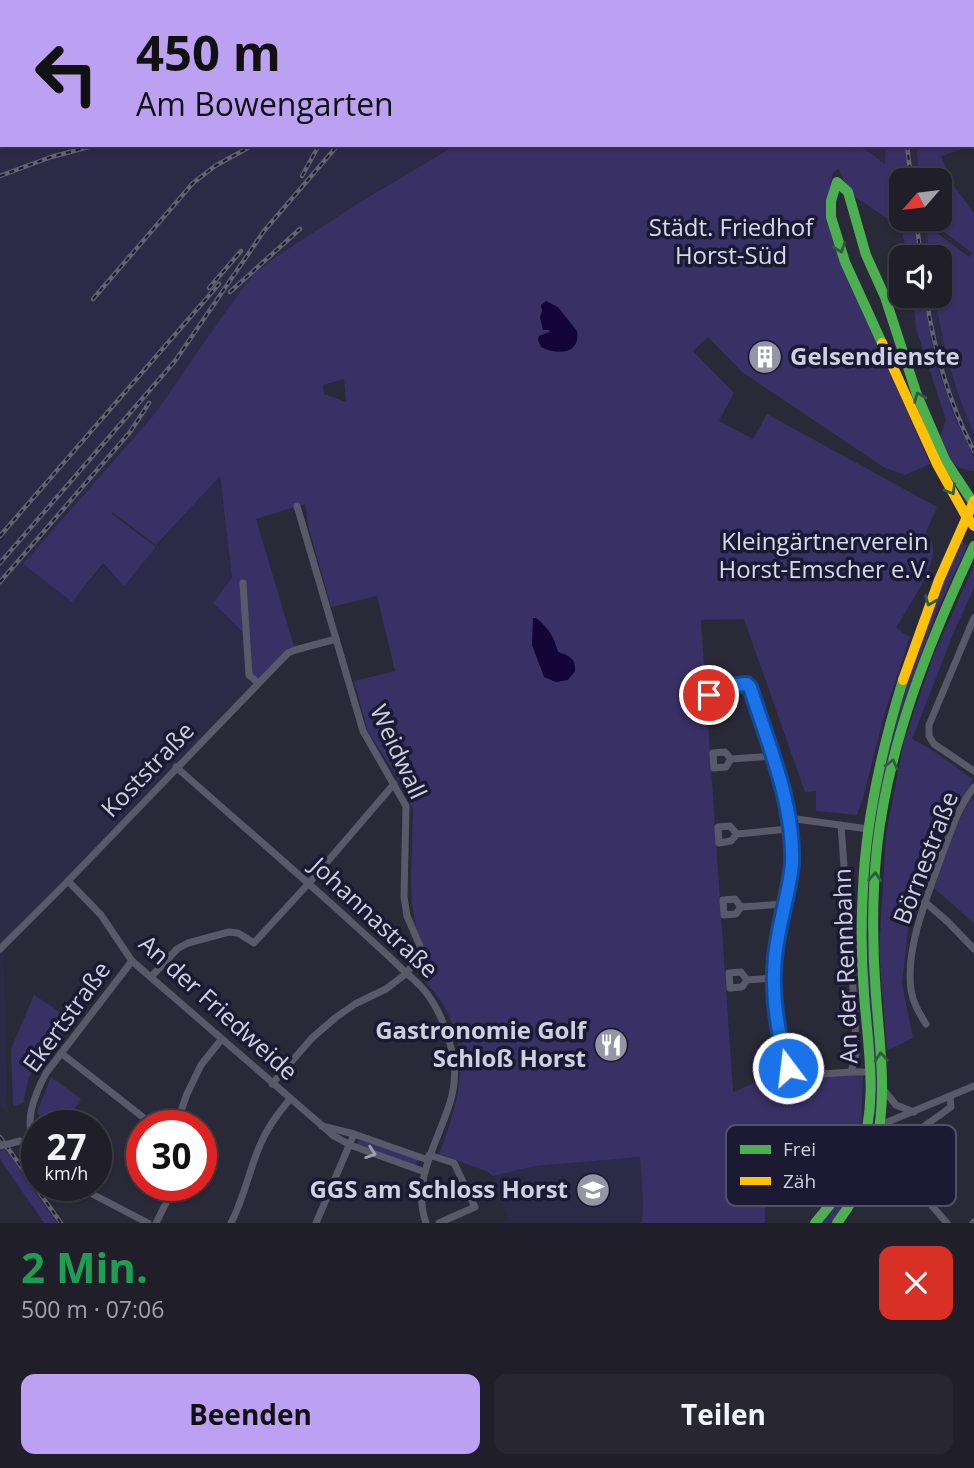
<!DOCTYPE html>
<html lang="de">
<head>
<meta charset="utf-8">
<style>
	body { margin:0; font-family:"Open Sans",sans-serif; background:#282731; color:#f1f3f6; height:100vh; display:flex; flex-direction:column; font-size:26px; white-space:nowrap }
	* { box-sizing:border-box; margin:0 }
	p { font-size:23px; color:#a2a2a8 }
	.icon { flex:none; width:38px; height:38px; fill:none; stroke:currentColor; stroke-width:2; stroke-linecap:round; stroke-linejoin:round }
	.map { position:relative; height:1223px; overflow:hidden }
	.side { display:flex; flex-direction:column; background:#201f29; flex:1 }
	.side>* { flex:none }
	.guide { position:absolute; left:0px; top:0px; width:975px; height:147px; box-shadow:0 2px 5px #0004,0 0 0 2px #3d3d46; background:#bca0f2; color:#111; overflow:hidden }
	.needle { width:46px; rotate:242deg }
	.tools { position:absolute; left:889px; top:168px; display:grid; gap:14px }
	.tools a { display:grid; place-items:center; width:63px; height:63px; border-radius:14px; background:#201f29; box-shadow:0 2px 5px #0004,0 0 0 2px #3d3d46; font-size:35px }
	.speed { position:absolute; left:21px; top:1110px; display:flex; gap:14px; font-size:35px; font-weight:700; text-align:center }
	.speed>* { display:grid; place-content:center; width:91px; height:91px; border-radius:50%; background:#201f29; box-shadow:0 2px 5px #0004,0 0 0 2px #3d3d46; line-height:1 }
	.speed small { font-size:18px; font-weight:400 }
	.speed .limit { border:10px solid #d22; background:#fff; color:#111 }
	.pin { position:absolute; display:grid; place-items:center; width:60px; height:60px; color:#fff; margin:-30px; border:4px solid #fff; border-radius:50%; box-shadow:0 2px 7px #0007 }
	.me { position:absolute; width:77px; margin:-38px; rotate:345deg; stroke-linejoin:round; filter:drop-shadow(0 0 5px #0008) }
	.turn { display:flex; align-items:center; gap:24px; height:147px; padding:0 21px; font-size:32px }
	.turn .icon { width:91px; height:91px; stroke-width:2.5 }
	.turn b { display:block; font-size:49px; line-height:60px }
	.round { display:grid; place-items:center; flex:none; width:74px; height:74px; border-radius:14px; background:#282731 }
	.headline { display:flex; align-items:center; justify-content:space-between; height:119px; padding:0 21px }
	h1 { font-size:42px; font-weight:700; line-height:52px; color:#1e9e55 }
	.action { display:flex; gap:14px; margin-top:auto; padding:14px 21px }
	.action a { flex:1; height:80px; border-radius:14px; background:#bca0f2; color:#111; font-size:28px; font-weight:700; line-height:80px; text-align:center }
	.action a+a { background:#282731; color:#f1f3f6 }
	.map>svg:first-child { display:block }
	.built { fill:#2d2a48 }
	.green { fill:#393066; fill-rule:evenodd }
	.water { fill:#140538 }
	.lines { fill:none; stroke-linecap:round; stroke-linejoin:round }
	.stream { stroke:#140538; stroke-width:2 }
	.street { stroke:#5a5969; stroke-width:7 }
	.fast { stroke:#4caf50; stroke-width:10 }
	.slow { stroke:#ffc107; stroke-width:10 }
	.rail-casing { stroke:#646370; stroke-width:4.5 }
	.rail { stroke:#1c1932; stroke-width:2; stroke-dasharray:5; stroke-linecap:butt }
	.street-bridge { stroke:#5a5969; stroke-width:7 }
	.oneway { stroke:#325c40 }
	.oneway2 { stroke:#a1a0b1 }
	.route-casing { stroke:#114b97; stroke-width:18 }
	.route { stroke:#1a73e8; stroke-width:12 }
	.labels { text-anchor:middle; stroke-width:7; stroke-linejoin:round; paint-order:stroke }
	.park-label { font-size:24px; fill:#d9d8ee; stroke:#1c1932 }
	.poi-label { font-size:24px; font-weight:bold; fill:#d0cfe1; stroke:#1c1932; text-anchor:end }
	.street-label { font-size:24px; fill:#d0cfe1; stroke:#1c1932 }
	.key { fill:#1c1932; stroke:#525067; stroke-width:2 }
	.key-label { font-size:19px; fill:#d0cfe1 }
</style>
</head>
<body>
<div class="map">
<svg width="974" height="1223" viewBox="0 0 974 1223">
	<rect width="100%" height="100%" fill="#2a2937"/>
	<g class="built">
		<path d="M0 0H878V2H2V145H456L357 204 274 258 253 275 207 342 154 415 23 564 71 601 104 566 124 585 157 545 219 476 232 578 258 683 171 768 3 942 8 1115 0 1104Z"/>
		<path d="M860 145H886V164Z"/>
		<path d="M905 145H916L920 180H910Z"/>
		<path d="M914 219 928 220 926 225 930 257H919Z"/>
		<path d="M924 296H935L940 330 951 375 959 400 974 434V457L955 418 937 367 931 340Z"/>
		<path d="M640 1157 643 1202 642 1223H502L508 1219 493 1176 535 1166Z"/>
	</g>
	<g class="green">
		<path d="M897 0H974V145L941 156 954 186 974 213V434C954 389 942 344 935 296H940V257H930L926 225 969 257 972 253 927 219H940V180H920L916 145H973V2H898Z"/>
		<path d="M456 145H846L845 147 851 150 854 145H860L885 164 886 145H905L910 180H901V219H914L919 257H908L901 228 848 192C843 184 843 174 838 169L833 172C825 205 827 214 836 247L930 464 905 475 885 468 742 372 708 337 693 351 734 393 719 421 753 439 767 414 937 507 926 532C929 537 932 541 933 547 936 567 906 610 896 628L910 637 885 712 863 798 857 815 816 811V791L805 792 744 619 701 620 733 1092 762 1080H768L791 1090 790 1083 792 1078 863 1075 861 1126 851 1157 835 1190 825 1156 811 1151 806 1153 785 1187 765 1207V1223H642L643 1202 640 1157 535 1166 493 1176 486 1171 439 1154C458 1103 472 1061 445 1008 438 995 427 985 419 974L420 967 426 960 427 954 416 927 412 904 411 881 413 809 394 772 368 732 354 681 395 671 377 596 331 607 309 529 305 504 256 519 295 650 258 683 249 675 247 636 213 603 232 578 220 476 156 545 112 512V514L156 547 124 586 103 563 72 602 23 564 154 415 229 307 253 275 274 258 357 204ZM344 379 346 402 324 394 323 385Z"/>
		<path d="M913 296H924L931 340 937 367 955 418 974 457V471C950 468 949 460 939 439L946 420 916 328Z"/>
		<path d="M960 539 967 546 937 611 910 688 878 815 873 814 889 741 921 635Z"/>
		<path d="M974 565V588L956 627 912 739 929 748 973 779 934 849 909 923 902 983 913 1038 887 1051 879 951 886 834 904 741 934 654Z"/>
		<path d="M971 797 974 801V923L934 888 955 829Z"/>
		<path d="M868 868 866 914 879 1075 878 1113 871 1117 865 900Z"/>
		<path d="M34 995 72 1020 29 1077 23 1103 13 1106 11 1049Z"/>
		<path d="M51 1077 81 1099 64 1125H45L37 1112Z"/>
		<path d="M873 1135 875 1138C863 1171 855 1196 831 1223H820L868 1139 870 1136Z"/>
		<path d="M359 1139 418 1159 416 1166 357 1145Z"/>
		<path d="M5 1149 57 1223H44L0 1159V1151Z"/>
	</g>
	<g class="water">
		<path d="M546 301 558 307 577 331C581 355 556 355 541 347L538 340 539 336 550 332 549 330H543L540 317 542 311 541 305Z"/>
		<path d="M533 618H536C549 628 554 637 558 652 568 655 576 658 575 671L568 680 556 682 544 677 532 645Z"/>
	</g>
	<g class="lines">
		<path class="stream" d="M0 127H2"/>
		<g class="street">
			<path d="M243 583 249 675 258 683"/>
			<path d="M974 618 929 725V736L934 744 974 771"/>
			<path d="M727 686 721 694 709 695 708 680 720 679 727 686 747 684 750 687C769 743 794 803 792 863 790 888 782 912 778 937 769 982 775 1025 788 1068L792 1076H795L851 1072H870"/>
			<path d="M731 759 726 767 714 768 713 753 725 752 731 759 773 756"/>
			<path d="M176 767C237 821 299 874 359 929 373 942 388 955 402 969 411 977 421 985 428 995 442 1014 451 1041 454 1064 461 1117 406 1166 426 1223"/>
			<path d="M789 818 868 829"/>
			<path d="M841 825 855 1016 856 1054 851 1072"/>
			<path d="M737 834 731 841 719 843 718 827 730 826 737 834 789 829"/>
			<path d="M68 881 101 915 132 961 334 1136 350 1145 425 1172"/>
			<path d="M925 902 948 922 974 949"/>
			<path d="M741 907 736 914 724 915 723 900 735 899 741 907 785 904"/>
			<path d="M0 949 68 881 288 653 295 650 336 639"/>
			<path d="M151 977 177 949 188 943 229 932 238 933 254 943 309 883 394 784"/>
			<path d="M747 980 742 987 730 988 729 973 741 972 747 980 773 978"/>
			<path d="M926 1024C919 1013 913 1003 911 990 905 947 928 895 942 855 951 832 958 807 974 787"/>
			<path d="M61 1053 153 1125"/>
			<path d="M272 1084 312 1038 335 1018 355 1004 386 989 407 973 419 955 420 946 407 916 404 897 406 806 363 731 297 506"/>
			<path d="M883 1089 896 1105 914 1112"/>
			<path d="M176 1125 187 1094 201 1065 221 1040"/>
			<path d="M322 1126 354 1134 428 1160"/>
			<path d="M866 1131 974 1086"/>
			<path d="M895 1147 951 1107 950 1097"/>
			<path d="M37 1148C22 1124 34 1096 46 1073L132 961"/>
			<path d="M429 1155 454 1163 475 1207 439 1223"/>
			<path d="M900 1170 947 1223"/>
			<path d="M75 1185 148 1223"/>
			<path d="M156 1223 175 1185"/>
			<path d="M231 1223C244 1198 249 1171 260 1145 267 1128 278 1113 290 1099"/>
			<path d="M316 1223 354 1134"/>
			<path d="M973 1223 974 1222"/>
		</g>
		<g class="fast">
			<path d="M882 343 845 262 831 217V201L837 182 848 192 866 255 885 297 917 395 945 460 974 504"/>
			<path d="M815 1223C832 1203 849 1182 859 1157 879 1104 868 1049 864 994 861 959 861 923 863 888 866 817 882 748 903 680"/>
			<path d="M837 1223C895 1146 883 1085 876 995 872 946 872 896 877 847 889 741 929 642 974 546"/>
		</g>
		<g class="slow">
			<path d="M882 343 937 464 966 516 974 526"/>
			<path d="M903 680 939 580 974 501"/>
		</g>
		<g class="rail-casing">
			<g id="rail">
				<path d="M889 0V2"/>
				<path d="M439 2 441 0"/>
				<path d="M460 2 462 0"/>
				<path d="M482 2 484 0"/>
				<path d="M495 2 497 0"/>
				<path d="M907 145 911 180"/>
				<path d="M0 176 51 157 96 145"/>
				<path d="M302 176 319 145"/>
				<path d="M916 219 921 257"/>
				<path d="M209 288 241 251"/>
				<path d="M230 292 300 229"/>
				<path d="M926 296C934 350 949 403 974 451"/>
				<path d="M93 299 193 183 215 166 253 145"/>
				<path d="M0 536 219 284"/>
				<path d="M0 563 175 361 264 231 338 145"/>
				<path d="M0 582 130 432 149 403"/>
				<path d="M0 1137 61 1223"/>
			</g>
		</g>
		<use href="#rail" class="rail"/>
		<path class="street-bridge" d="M0 1146 20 1141"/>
	</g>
	<defs><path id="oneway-chevron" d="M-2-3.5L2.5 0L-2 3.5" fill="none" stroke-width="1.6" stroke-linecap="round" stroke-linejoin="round" transform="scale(1.75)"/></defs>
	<g class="oneway">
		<use href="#oneway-chevron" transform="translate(840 248) rotate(70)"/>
		<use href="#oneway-chevron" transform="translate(919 397) rotate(-111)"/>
		<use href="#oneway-chevron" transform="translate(951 490) rotate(60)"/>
		<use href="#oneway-chevron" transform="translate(930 601) rotate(111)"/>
		<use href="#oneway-chevron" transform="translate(892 764) rotate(-76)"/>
		<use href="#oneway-chevron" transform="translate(875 877) rotate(-87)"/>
		<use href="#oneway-chevron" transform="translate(881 1057) rotate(-94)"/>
	</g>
	<use class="oneway2" href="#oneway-chevron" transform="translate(371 1153) rotate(19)"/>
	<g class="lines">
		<g class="route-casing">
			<path id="route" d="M709 695 721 694 727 686 747 684 750 687C768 744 794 803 792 863 790 888 782 912 778 937 769 982 775 1025 788 1068"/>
		</g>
		<use href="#route" class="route"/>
	</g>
	<defs>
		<g id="building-disc" transform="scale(1.75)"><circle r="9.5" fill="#9695a6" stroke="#1c1932"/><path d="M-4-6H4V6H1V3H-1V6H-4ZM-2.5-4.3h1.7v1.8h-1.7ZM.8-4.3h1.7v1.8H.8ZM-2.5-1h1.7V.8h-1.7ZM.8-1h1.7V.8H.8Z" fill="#fff"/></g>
		<g id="restaurant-disc" transform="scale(1.75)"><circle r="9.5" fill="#9695a6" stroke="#1c1932"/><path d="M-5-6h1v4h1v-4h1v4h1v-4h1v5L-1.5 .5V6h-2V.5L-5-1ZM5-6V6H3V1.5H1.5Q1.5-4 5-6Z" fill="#fff"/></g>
		<g id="school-disc" transform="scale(1.75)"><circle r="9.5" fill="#9695a6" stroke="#1c1932"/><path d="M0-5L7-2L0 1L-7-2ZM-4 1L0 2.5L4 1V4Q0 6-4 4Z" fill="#fff"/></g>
	</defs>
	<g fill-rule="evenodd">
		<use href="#building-disc" x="765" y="357"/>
		<use href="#restaurant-disc" x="611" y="1045"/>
		<use href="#school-disc" x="593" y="1190"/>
	</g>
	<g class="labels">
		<g class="park-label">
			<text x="731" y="236">Städt. Friedhof<tspan x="731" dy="28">Horst-Süd</tspan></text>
			<text x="825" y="550">Kleingärtnerverein<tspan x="825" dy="28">Horst-Emscher e.V.</tspan></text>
		</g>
		<g class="poi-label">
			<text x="790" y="365" text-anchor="start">Gelsendienste</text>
			<text x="586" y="1039">Gastronomie Golf<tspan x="586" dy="28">Schloß Horst</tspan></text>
			<text x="568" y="1198">GGS am Schloss Horst</text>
		</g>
		<g class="street-label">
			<text transform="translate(398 752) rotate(65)" y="8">Weidwall</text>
			<text transform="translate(148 770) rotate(-46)" y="8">Koststraße</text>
			<text transform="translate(926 858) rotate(-69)" y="8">Börnestraße</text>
			<text transform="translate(374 918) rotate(43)" y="8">Johannastraße</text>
			<text transform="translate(846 966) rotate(-92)" y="8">An der Rennbahn</text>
			<text transform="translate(218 1008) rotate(42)" y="8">An der Friedweide</text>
			<text transform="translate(67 1017) rotate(-54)" y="8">Ekertstraße</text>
		</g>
	</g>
	<rect x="726" y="1125" width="230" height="81" rx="10" class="key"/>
	<rect x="740" y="1145" width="31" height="9" fill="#4caf50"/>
	<rect x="740" y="1177" width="31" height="8" fill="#ffc107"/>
	<g class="key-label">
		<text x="783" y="1156">Frei</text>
		<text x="783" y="1188">Zäh</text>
	</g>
</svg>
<div class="tools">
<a><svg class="needle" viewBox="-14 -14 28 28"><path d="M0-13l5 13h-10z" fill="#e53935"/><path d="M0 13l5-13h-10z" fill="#a2a2a8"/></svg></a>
<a><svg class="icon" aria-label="sound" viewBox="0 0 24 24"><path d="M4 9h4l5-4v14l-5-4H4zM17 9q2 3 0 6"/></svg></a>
</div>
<div class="speed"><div>27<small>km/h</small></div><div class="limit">30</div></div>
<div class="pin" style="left:709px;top:695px;background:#d93025"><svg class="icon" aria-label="arrive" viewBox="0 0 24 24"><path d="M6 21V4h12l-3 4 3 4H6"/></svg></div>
<svg class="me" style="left:788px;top:1068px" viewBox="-20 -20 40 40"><circle r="17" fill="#1a73e8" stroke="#fff" stroke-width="3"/><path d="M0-11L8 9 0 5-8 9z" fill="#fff"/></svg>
<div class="guide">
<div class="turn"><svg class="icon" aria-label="left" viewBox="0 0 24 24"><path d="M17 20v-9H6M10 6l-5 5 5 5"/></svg><div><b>450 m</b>Am Bowengarten</div></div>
</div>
</div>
<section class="side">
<div class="headline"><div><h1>2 Min.</h1><p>500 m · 07:06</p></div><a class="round" style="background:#d93025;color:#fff"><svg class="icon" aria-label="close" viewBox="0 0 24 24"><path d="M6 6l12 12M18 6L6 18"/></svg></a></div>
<div class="action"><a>Beenden</a><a>Teilen</a></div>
</section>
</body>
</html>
